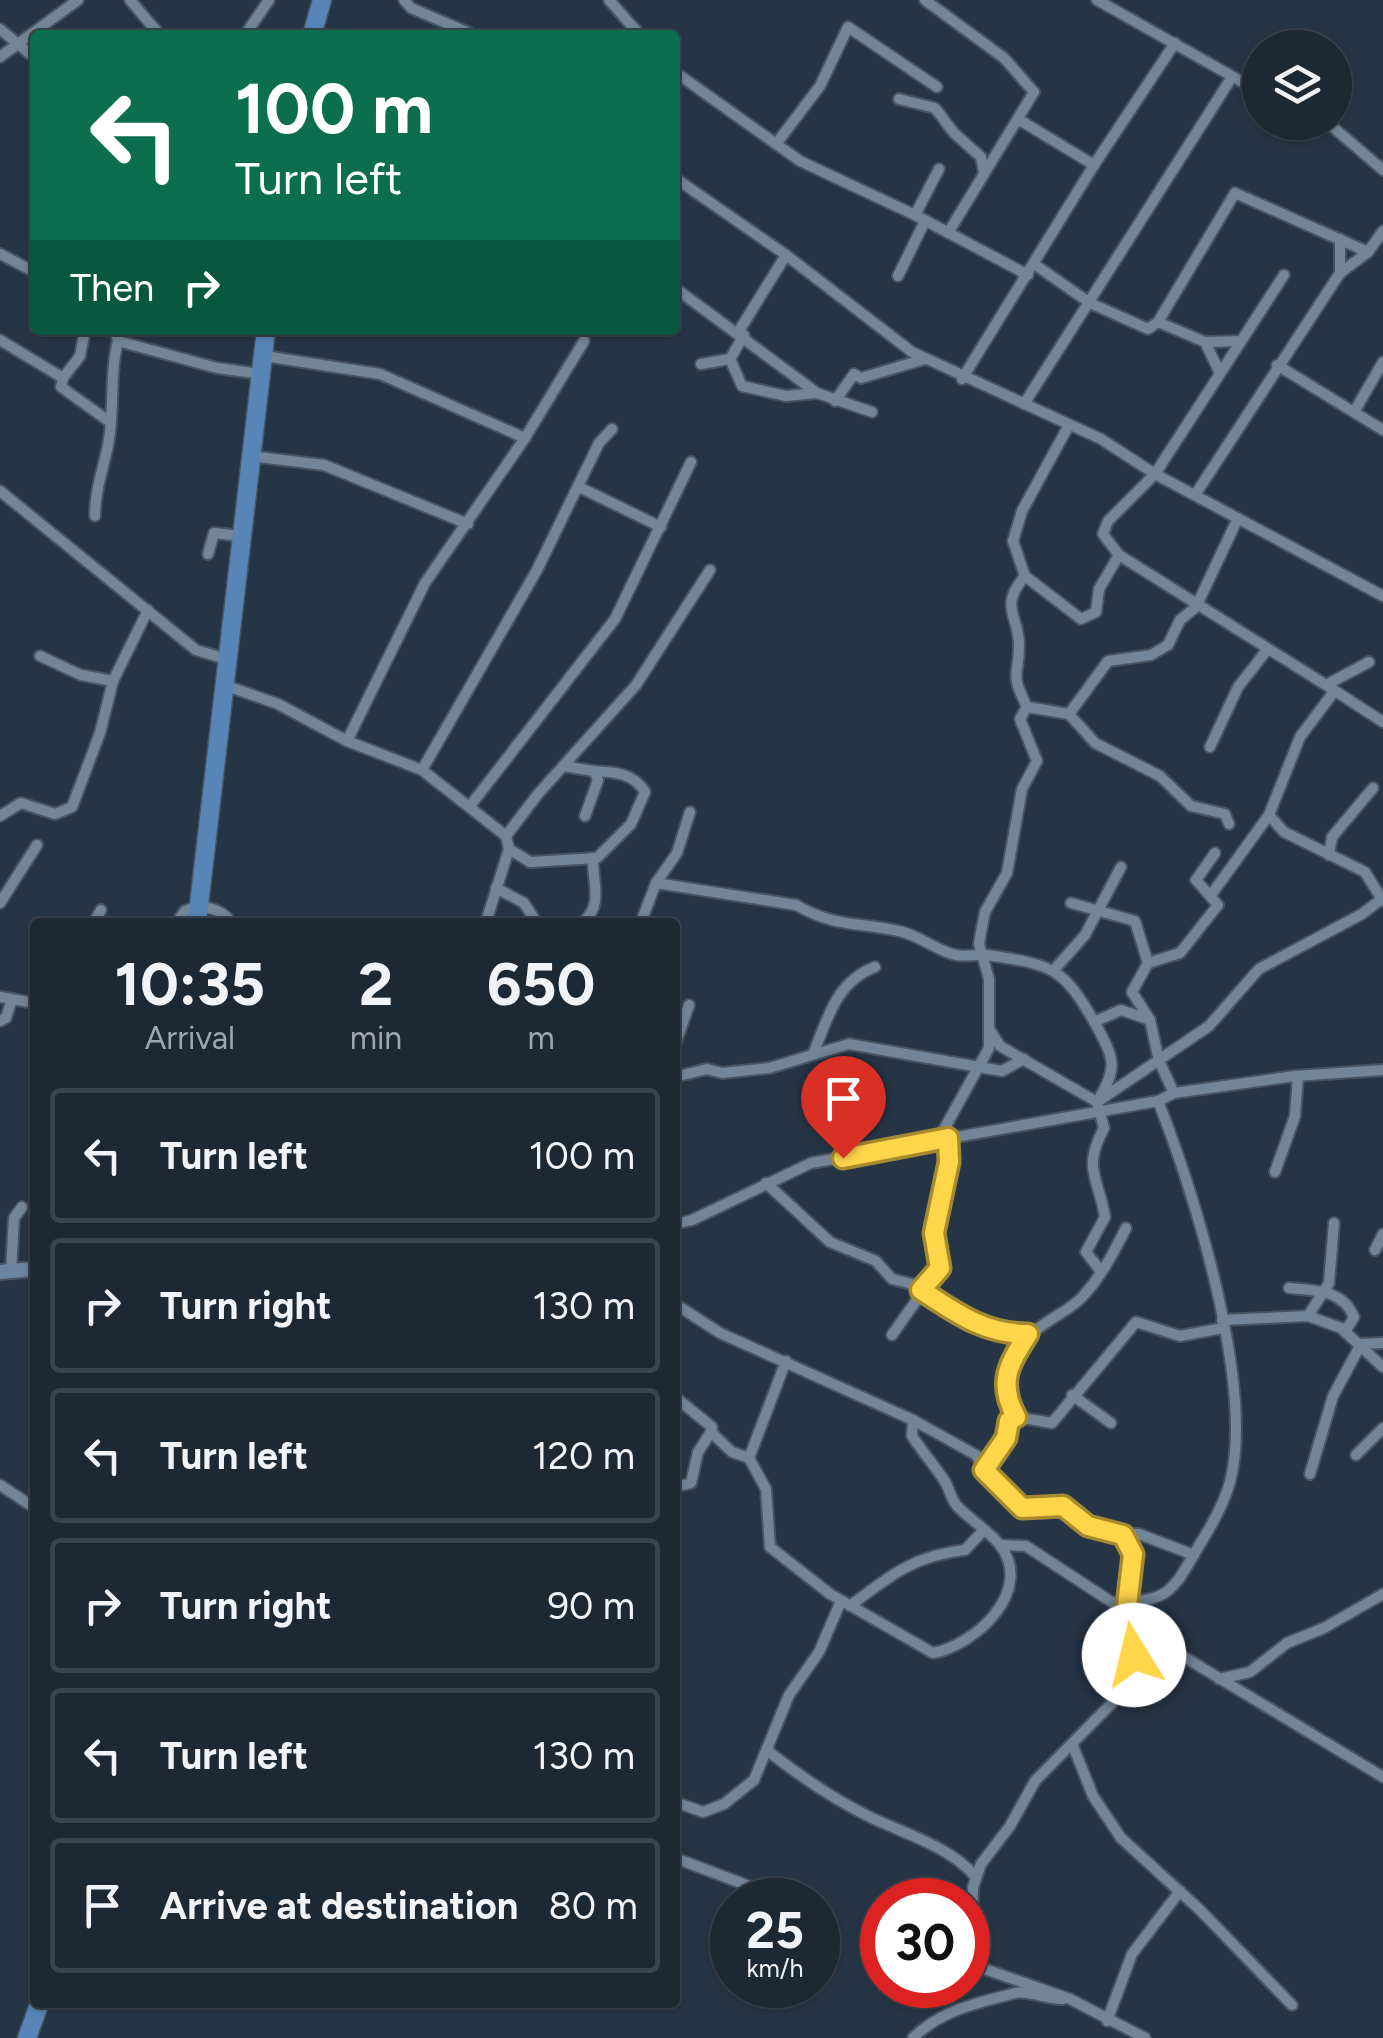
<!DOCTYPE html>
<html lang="en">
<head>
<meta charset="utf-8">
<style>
	body { margin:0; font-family:Figtree,sans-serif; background:#293440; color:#f1f3f6; height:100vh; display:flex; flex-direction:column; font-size:38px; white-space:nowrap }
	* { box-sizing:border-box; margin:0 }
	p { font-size:32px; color:#a0a6ac }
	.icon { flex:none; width:55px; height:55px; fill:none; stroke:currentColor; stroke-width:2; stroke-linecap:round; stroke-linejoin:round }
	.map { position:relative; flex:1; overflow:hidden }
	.details { position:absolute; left:30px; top:918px; width:650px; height:1090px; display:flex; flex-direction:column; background:#1c2834; border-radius:10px; box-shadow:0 2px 8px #0004,0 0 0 2px #3a444f }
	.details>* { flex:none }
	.banner { position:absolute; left:30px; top:30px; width:650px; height:305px; border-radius:10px; box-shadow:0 2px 8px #0004,0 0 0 2px #3a444f; background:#0b6e4f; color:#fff; overflow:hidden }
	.controls { position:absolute; left:1242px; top:30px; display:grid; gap:20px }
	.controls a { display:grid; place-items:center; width:110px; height:110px; border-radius:50%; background:#1c2834; box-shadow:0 2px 8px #0004,0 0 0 2px #3a444f; font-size:50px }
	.speed { position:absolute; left:710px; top:1878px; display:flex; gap:20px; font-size:50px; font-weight:700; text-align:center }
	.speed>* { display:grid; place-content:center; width:130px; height:130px; border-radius:50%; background:#1c2834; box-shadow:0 2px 8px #0004,0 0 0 2px #3a444f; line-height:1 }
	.speed small { font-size:25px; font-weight:400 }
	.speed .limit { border:15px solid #d22; background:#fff; color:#111 }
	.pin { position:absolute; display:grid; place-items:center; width:85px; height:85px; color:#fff; margin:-102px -42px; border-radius:50% 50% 50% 0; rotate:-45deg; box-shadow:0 0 10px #0007 }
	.pin .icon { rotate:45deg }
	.me { position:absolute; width:110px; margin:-55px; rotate:351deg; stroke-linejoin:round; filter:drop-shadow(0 0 8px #0008) }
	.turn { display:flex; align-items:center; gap:35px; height:210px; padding:0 40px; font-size:45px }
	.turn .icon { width:130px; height:130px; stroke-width:2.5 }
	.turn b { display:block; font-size:70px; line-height:85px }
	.then { display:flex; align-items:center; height:95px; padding:0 40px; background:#0003; gap:20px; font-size:38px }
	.eta { display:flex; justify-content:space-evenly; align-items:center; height:170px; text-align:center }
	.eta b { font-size:60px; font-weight:700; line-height:70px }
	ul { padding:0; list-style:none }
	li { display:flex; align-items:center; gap:30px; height:135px; margin:0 20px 15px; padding:0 20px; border:5px solid #3a444f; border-radius:10px }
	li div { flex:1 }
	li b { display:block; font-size:38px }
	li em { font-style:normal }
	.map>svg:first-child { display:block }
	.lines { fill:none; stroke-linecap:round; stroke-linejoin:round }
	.street-casing { stroke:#475463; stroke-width:14 }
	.secondary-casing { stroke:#475463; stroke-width:18 }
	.highway-casing { stroke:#475463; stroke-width:21 }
	.street { stroke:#738598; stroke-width:10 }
	.secondary { stroke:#6b85a1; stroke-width:14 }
	.highway { stroke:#5785b7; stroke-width:18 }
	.route-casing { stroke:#a68a30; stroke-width:25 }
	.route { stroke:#ffd54a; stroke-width:18 }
</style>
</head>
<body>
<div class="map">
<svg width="1383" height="2038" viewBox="0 0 1383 2038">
	<rect width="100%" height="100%" fill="#263546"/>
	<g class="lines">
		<g class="street-casing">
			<g id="street">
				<path d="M130 0 160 35"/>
				<path d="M404 0 411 8 474 35"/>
				<path d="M609 0 640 35"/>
				<path d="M925 0 1004 58 1034 92 948 233"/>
				<path d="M1097 0 1260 92"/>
				<path d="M0 29 35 58"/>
				<path d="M245 35 269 0"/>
				<path d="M0 57 78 0"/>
				<path d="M675 72 800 161 915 215 939 169"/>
				<path d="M899 99 935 108 954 133 981 157 984 174"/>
				<path d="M1018 119 1094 165"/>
				<path d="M1327 122 1383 170"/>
				<path d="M776 144 820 86 848 27 937 87"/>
				<path d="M675 178 786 255 912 352 1101 439 1155 474 1383 596"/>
				<path d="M915 215 1028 275"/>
				<path d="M1340 239V273"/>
				<path d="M0 254 35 272"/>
				<path d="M1034 264 1090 303 1148 329 1158 322 1235 193 1368 252 1383 231"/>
				<path d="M1284 275 1155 474 1108 521 1103 534 1119 555 1326 685"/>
				<path d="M898 276 925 221"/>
				<path d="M675 288 817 393 872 412"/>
				<path d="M1158 322 1205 342 1220 373"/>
				<path d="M115 330 118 341 217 368 261 374"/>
				<path d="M739 331 786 255"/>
				<path d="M744 335 730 359 742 386 786 396 816 393"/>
				<path d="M0 340 63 378 61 387 110 422"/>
				<path d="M1205 342 1241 341"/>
				<path d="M264 356 380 374 525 438 425 583 347 741"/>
				<path d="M701 364 730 359"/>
				<path d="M1277 365 1383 430"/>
				<path d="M63 378 80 356 85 330"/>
				<path d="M962 379 1094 165 1175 43"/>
				<path d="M835 401 854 374 861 378 925 359"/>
				<path d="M1024 404 1232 77"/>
				<path d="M1354 412 1383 362"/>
				<path d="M525 438 584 341"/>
				<path d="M250 456 324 465 468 524"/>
				<path d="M579 487 661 527"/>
				<path d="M0 491 196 650 226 659"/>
				<path d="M1195 495 1340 273 1368 252"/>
				<path d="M95 516C95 490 103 470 108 445 115 410 109 376 118 341"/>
				<path d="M208 554 214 533 241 536"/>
				<path d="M1025 576 1081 619 1096 612 1099 589 1119 555"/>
				<path d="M40 656 81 675 113 681 148 610"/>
				<path d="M1369 662 1326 685 1383 722"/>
				<path d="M224 685 278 704 347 741 422 770 506 836 509 849 530 862 597 858 631 824 645 792C634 773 614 772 594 771"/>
				<path d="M1027 707 1069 714 1095 743 1160 776 1191 806 1225 814 1229 824"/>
				<path d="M1069 714 1108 661 1151 655 1168 645 1180 620 1196 607 1238 518"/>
				<path d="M1210 747 1238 687 1267 650"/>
				<path d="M563 766 594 771 598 780 585 816"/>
				<path d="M422 770 537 570 599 443 612 429"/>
				<path d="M470 806 615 619 691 462"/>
				<path d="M1269 815 1284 832 1365 872 1383 901"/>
				<path d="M0 816 21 803 55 814 72 807 100 733 113 681"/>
				<path d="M506 836 538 794 636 685 710 570"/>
				<path d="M1329 855 1332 837 1373 788"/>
				<path d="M656 883 796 905C836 928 859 922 899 931 919 935 937 951 956 955 966 957 977 954 987 955 1054 965 1063 967 1096 1025 1115 1060 1118 1067 1097 1102L1000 1046 991 1032"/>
				<path d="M496 888 524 903 536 922"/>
				<path d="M1211 895 1269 815 1300 737 1333 693"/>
				<path d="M0 903 37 845"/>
				<path d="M1071 903 1135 921 1148 963 1132 992 1150 1020"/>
				<path d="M94 922 101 910"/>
				<path d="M177 922 185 911C201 904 220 907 231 922"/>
				<path d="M486 922 509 849"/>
				<path d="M583 922C604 905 592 881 593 858"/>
				<path d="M641 922 656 883 677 853 690 812"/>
				<path d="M1148 963 1180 953 1218 905 1196 880 1215 853"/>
				<path d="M1054 970 1085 935 1121 867"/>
				<path d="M0 997 35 1003"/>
				<path d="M0 1021 6 1018 12 999"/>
				<path d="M1094 1022 1121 1010 1150 1020 1159 1061 1174 1093"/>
				<path d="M675 1045 689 1005"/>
				<path d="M814 1052C828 1017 837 981 875 967"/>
				<path d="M675 1077 707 1069 722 1073 769 1068 849 1044 1002 1071 1024 1059"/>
				<path d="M938 1140 989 1048V979L979 944 981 932 985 912 1007 873 1022 789 1037 761 1020 719 1027 707C1009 670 1019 679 1019 645 1019 615 998 608 1025 576L1013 541 1022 511 1069 425"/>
				<path d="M1275 1172 1295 1116 1298 1076"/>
				<path d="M766 1183 830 1242 876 1261 892 1279 912 1284 973 1324 1003 1334 1033 1333C1048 1318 1072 1310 1084 1295 1102 1275 1114 1252 1126 1228"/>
				<path d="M675 1224 692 1220 811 1163 1158 1101 1174 1093 1295 1076 1383 1070"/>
				<path d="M1375 1250 1383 1234"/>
				<path d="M1100 1270 1086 1252 1105 1217C1098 1176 1082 1169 1104 1128L1097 1102 1209 1026 1259 969 1362 914 1383 898"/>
				<path d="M11 1271 14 1218 22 1207"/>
				<path d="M1289 1288C1316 1291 1342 1289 1354 1317L1345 1332"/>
				<path d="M675 1304 720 1333 913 1420 912 1436C922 1451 934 1465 944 1480 950 1489 951 1501 959 1508 971 1520 989 1531 1000 1545 1035 1591 975 1645 933 1653L830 1594 770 1547 766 1489 749 1458 732 1452 711 1432 712 1427 675 1397"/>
				<path d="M1308 1316 1329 1283 1334 1223"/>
				<path d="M1222 1320 1308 1316 1341 1328 1383 1367"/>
				<path d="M892 1335 940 1267 934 1233 949 1162 948 1138"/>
				<path d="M1359 1344 1383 1343"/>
				<path d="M1072 1395 1111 1423"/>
				<path d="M1016 1417C998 1382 1009 1364 1028 1334"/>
				<path d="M913 1420 976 1455 1001 1492 1022 1508 1063 1506 1104 1534H1139L1194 1555"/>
				<path d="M1356 1455 1383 1428"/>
				<path d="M749 1458 786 1361"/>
				<path d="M984 1469 1006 1438 1009 1421 1016 1417 1052 1423 1136 1322 1180 1336 1223 1328"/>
				<path d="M1310 1474 1333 1396 1360 1346"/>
				<path d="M0 1485 35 1508"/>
				<path d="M675 1487 691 1483 698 1452 711 1432"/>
				<path d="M1123 1535 1133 1554 1128 1606"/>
				<path d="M1000 1545 1026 1546 1113 1603 1166 1646 1383 1777"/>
				<path d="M1113 1603C1171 1600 1171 1594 1200 1544 1212 1525 1224 1504 1230 1482 1255 1388 1194 1191 1158 1101"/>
				<path d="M850 1606C889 1576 915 1555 965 1550L983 1531"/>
				<path d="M1137 1624 1134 1655 1117 1698 1035 1781 1010 1826 981 1864 973 1887 971 1958 976 1966 1070 1999 1145 2038"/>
				<path d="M1219 1679 1250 1672 1287 1643 1324 1628 1383 1594"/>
				<path d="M1073 1746 1093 1796 1121 1838 1200 1910 1292 2005"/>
				<path d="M768 1751C801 1777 836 1801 874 1819 907 1834 951 1848 975 1876"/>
				<path d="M675 1802 703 1812 724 1804 754 1780 789 1695 819 1652 841 1601"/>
				<path d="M675 1858 786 1900"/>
				<path d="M1107 2021 1132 1954 1180 1891"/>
				<path d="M913 2038C942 2009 979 2003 1015 1993 1029 1990 1048 2000 1063 1999"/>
			</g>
		</g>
		<g class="secondary-casing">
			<path id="secondary" d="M0 1272 35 1269"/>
		</g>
		<g class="highway-casing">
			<g id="highway">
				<path d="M312 35 322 0"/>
				<path d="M197 922 266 330"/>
				<path d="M27 2038 40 2002"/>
			</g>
		</g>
		<use href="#street" class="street"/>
		<use href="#secondary" class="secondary"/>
		<use href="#highway" class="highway"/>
	</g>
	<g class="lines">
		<g class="route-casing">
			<path id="route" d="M843 1158 948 1138 949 1162 934 1233 940 1268 921 1290C956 1313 984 1334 1028 1334 1009 1364 997 1382 1016 1417L1009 1421 1006 1438 984 1470 1022 1508 1063 1506 1088 1526 1123 1535 1133 1554 1126 1614 1137 1624 1134 1655"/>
		</g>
		<use href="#route" class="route"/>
	</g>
</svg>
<div class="controls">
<a><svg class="icon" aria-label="layers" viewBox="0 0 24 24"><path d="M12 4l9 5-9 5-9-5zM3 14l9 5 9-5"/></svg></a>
</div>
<div class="speed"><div>25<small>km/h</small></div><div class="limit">30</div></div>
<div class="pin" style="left:843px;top:1158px;background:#d93025"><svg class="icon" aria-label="arrive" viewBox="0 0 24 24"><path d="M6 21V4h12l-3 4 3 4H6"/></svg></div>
<svg class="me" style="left:1134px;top:1655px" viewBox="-20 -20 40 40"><circle r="19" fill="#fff"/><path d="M0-13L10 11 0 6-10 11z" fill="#ffd54a"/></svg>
<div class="banner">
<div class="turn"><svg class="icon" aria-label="left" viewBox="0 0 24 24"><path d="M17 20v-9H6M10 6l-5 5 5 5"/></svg><div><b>100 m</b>Turn left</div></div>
<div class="then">Then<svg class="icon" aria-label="right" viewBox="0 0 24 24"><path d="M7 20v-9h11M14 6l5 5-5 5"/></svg></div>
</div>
<section class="details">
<div class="eta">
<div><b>10:35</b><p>Arrival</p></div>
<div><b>2</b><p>min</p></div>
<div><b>650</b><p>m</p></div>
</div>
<ul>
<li><svg class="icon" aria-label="left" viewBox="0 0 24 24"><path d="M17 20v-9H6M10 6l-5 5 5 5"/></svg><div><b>Turn left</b></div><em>100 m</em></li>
<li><svg class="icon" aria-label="right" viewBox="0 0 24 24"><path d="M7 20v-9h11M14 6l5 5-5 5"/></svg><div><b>Turn right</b></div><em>130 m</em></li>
<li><svg class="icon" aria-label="left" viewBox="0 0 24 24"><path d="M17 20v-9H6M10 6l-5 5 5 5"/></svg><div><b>Turn left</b></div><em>120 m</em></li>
<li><svg class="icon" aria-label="right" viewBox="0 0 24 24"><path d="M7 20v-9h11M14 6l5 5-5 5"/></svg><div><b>Turn right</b></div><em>90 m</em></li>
<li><svg class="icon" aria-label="left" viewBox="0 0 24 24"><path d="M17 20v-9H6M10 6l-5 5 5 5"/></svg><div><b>Turn left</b></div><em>130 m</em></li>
<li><svg class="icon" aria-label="arrive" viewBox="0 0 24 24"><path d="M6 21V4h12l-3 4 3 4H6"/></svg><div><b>Arrive at destination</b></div><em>80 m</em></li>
</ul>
</section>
</div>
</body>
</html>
